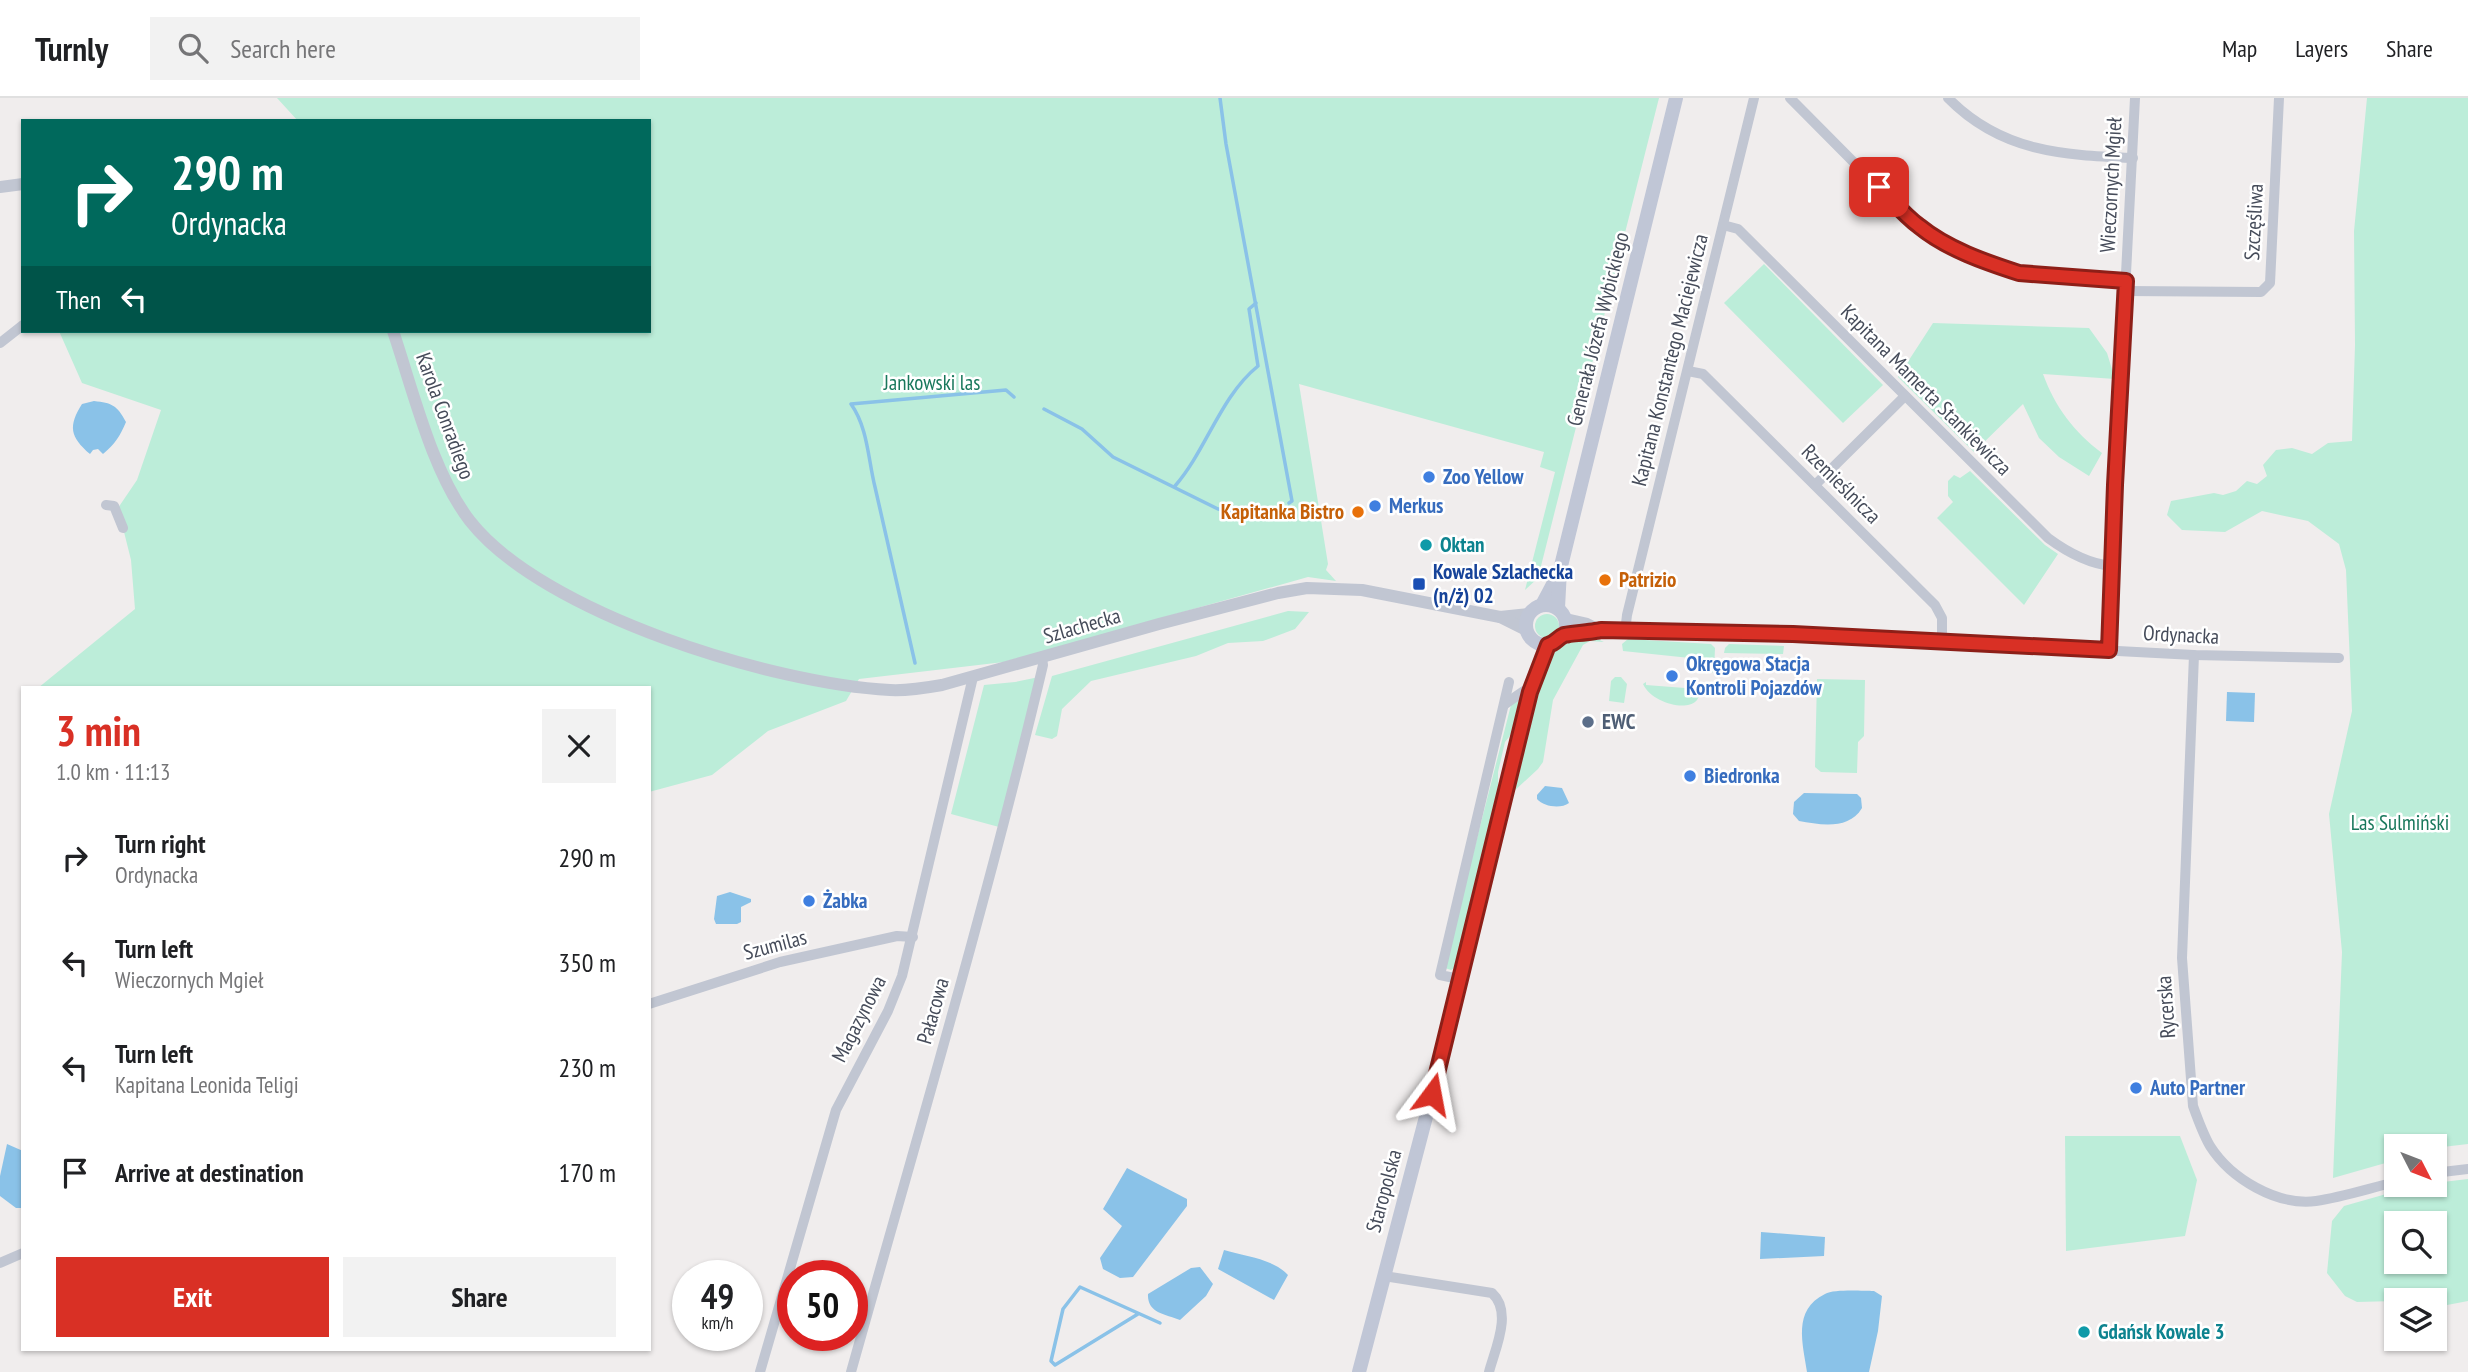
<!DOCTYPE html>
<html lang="en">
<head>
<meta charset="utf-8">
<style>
	body { margin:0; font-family:"PT Sans Narrow",sans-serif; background:#f2f2f2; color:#202124; height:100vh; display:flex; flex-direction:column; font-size:26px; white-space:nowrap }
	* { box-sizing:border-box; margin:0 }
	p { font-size:23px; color:#757577 }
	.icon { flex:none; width:38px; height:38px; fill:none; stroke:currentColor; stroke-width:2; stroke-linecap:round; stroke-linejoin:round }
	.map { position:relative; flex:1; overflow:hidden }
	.panel { position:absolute; left:21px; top:588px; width:630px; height:665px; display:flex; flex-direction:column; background:#fff; border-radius:0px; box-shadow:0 2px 5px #0004 }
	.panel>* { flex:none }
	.hud { position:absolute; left:21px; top:21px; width:630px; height:214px; border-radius:0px; box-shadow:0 2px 5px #0004; background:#00695c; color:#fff; overflow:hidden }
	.needle { width:46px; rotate:132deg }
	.buttons { position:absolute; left:2384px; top:1036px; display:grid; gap:14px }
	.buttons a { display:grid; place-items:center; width:63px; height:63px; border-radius:0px; background:#fff; box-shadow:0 2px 5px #0004; font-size:35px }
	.speed { position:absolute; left:672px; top:1162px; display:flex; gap:14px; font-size:35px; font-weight:700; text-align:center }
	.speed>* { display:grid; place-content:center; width:91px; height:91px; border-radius:50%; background:#fff; box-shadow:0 2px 5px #0004; line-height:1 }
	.speed small { font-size:18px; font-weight:400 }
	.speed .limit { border:10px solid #d22; background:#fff; color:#111 }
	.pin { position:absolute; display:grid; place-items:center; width:60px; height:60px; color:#fff; margin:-30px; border-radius:14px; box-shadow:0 4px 10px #0006 }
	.me { position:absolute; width:77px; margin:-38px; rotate:13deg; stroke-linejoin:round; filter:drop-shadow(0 0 5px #0008) }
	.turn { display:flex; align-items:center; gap:24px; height:147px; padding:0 35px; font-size:32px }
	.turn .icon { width:91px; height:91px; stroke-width:2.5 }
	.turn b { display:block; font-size:49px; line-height:60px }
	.then { display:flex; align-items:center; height:66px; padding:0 35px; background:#0003; gap:14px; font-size:26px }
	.round { display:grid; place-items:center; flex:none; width:74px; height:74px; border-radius:0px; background:#f2f2f2 }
	.headline { display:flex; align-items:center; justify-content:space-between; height:119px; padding:0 35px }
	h1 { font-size:42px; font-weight:700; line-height:52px; color:#d93025 }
	.action { display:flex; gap:14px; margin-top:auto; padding:14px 35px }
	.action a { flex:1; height:80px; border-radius:0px; background:#d93025; color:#fff; font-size:28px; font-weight:700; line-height:80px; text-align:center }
	.action a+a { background:#f2f2f2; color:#202124 }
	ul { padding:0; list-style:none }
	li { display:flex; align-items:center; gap:21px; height:105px; padding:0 35px }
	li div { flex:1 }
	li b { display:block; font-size:26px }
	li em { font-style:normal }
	header { display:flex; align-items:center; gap:42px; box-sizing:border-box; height:98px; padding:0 35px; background:#fff; border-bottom:2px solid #e0e0e0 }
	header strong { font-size:33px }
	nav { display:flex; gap:38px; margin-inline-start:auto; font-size:24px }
	.search { width:490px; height:63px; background:#f2f2f2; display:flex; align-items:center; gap:18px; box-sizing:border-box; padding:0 24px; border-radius:0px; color:#757577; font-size:26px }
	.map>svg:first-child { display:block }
	.green { fill:#bcedd9; fill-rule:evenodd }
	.water { fill:#8ac2e8 }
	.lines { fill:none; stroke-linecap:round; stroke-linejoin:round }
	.stream { stroke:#8ac2e8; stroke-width:3.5 }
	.minor { stroke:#c1c6d2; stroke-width:10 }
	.tertiary { stroke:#c1c6d2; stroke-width:12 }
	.secondary { stroke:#c0c6d6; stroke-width:14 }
	.route-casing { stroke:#8d1f18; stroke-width:18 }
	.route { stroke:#d93025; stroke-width:12 }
	.shop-dot { fill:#3f7fe0; stroke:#fff; stroke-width:2.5 }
	.food-dot { fill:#e8710a; stroke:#fff; stroke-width:2.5 }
	.culture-dot { fill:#0f9aa8; stroke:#fff; stroke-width:2.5 }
	.transit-dot { fill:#1a4fb4; stroke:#fff; stroke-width:2.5 }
	.service-dot { fill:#5c6f8a; stroke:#fff; stroke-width:2.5 }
	.labels { text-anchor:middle; stroke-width:5; stroke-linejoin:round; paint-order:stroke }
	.street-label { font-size:21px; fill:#464c5a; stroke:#fff }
	.park-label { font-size:21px; fill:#19785c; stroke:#fff }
	.shop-label { font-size:21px; font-weight:bold; fill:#366cbe; stroke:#fff; text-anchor:start }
	.food-label { font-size:21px; font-weight:bold; fill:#c56008; stroke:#fff; text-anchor:end }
	.culture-label { font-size:21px; font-weight:bold; fill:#0d838f; stroke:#fff; text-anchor:start }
	.transit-label { font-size:21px; font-weight:bold; fill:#164399; stroke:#fff; text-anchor:start }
	.service-label { font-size:21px; font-weight:bold; fill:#4e5e75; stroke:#fff; text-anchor:start }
</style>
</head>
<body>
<header>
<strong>Turnly</strong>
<div class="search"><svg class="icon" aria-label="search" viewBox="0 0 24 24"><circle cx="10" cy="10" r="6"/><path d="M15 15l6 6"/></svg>Search here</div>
<nav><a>Map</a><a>Layers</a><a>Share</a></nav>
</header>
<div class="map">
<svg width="2468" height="1274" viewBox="0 0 2468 1274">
	<rect width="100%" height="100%" fill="#f0eded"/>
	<g class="green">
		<path d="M277 0H1659L1538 480 1525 492 1555 374 1540 369 1544 354 1299 286 1328 466 1326 472 1336 483 1308 479 1004 564 859 581 846 603 768 633 712 677 649 694V590H38L135 511 131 462 118 410 137 382 161 312 82 285 59 233H649V23H298Z"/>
		<path d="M2367 0H2468V1046L2434 1050 2396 1048V1062L2333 1080 2342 854 2329 716 2352 613 2346 472 2339 446 2308 423 2262 413 2225 434 2182 432 2167 417 2171 403 2214 395 2223 397 2236 393 2247 383 2257 386 2267 378 2263 367 2276 352 2292 350 2312 356 2328 345 2352 343 2355 247 2354 133Z"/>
		<path d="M1764 166 1883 287 1843 325 1724 205Z"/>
		<path d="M1933 225 2089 230 2107 255 2115 281 2043 276C2055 309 2074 334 2102 355L2089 378 2059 359 2039 340 2023 306 1974 354 1898 279Z"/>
		<path d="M1970 373 2045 447 2058 456 2024 507 1937 420 1953 404 1948 398V383L1954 377 1960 380Z"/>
		<path d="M1288 513 1309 514 1295 531 1263 543 1228 545 1196 558 1091 583 1062 611 1057 638 1052 641 1035 637 1052 578Z"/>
		<circle cx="1547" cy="528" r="12"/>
		<path d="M1593 539 1604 544 1590 543 1583 547 1553 602 1543 664 1538 671 1512 695 1544 572C1554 548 1567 543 1593 539Z"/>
		<path d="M1628 541 1711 546 1715 550 1714 574 1709 575V562L1623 553 1622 546Z"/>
		<path d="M1729 546 1784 548 1783 556 1724 555 1725 550Z"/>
		<path d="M1039 579 999 729 951 716 984 587 1015 584Z"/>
		<path d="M1615 579H1621L1627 586 1624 605 1609 603 1611 583Z"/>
		<path d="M1817 581 1865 582 1864 638 1858 644 1857 675 1821 674 1815 669Z"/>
		<path d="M1646 584V587L1698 591C1706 617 1654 610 1643 586Z"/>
		<path d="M1522 599C1519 614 1516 632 1505 644L1498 674V698L1456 869 1451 872 1445 870V866L1511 607Z"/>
		<path d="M2065 1038H2180L2197 1082 2185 1138 2066 1153Z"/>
		<path d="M2468 1081V1203L2442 1208 2434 1207V1202L2357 1204 2345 1198 2327 1175 2332 1123 2344 1108 2418 1087ZM2396 1125H2434V1164H2396Z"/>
	</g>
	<g class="water">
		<path d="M94 303C112 305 117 307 126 324 120 338 115 346 103 356L98 351 93 352 90 356C70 339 68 328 82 306Z"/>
		<path d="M2227 594 2255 595 2254 624 2226 623Z"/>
		<path d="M1545 688 1562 690 1569 705C1561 711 1544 709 1537 701V697Z"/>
		<path d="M1804 695 1857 696 1861 700 1862 710C1849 732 1821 727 1799 723L1793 716 1794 704Z"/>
		<path d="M730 794 751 801V804L741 809V824L737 826H716L714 821 717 798Z"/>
		<path d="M7 1046 23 1053V1110H16L0 1098V1078Z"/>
		<path d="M1127 1070 1187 1101V1108L1133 1179 1120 1180 1103 1171 1100 1160 1122 1128 1103 1111Z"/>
		<path d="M1761 1134 1825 1139 1824 1158 1760 1161Z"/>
		<path d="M1224 1152C1244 1158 1274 1161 1288 1177L1274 1202 1218 1171Z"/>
		<path d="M1200 1169 1213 1186 1206 1198 1180 1222C1165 1216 1147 1215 1148 1196L1191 1170Z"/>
		<path d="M1874 1193 1882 1198 1878 1233 1869 1274H1807C1803 1246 1792 1212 1825 1196 1834 1191 1862 1193 1874 1193Z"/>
	</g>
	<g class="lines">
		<g class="stream">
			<path d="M1220 0 1226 46 1292 403 1289 405"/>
			<path d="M1044 311 1082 331 1113 359 1218 411 1263 420 1278 411"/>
			<path d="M1175 388C1207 351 1220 299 1258 268L1249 211 1256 205"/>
			<path d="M915 565C902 506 888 448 875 389 868 361 868 330 851 306L1006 292 1014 299"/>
			<path d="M1138 1216 1055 1267 1051 1263 1063 1211 1080 1189 1160 1225"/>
		</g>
		<g class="minor">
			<path d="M1790 0 1914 125 1943 144 2019 175 2126 183"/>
			<path d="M1948 0C2001 54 2062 57 2133 60"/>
			<path d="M1723 127 1738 131 2048 440C2067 454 2089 466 2112 468"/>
			<path d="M2126 193 2261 194 2270 185 2279 0"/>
			<path d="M0 245 23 227"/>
			<path d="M1688 273 1703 276 1935 507 1942 520V544"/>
			<path d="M1815 387 1905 298"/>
			<path d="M106 407 114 408 123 430"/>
			<path d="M1565 520 1587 525 1601 532"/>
			<path d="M1625 534 1627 517 1754 0"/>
			<path d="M1564 537 1586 536 1601 532 1793 536 2194 557 2339 560"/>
			<path d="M2109 552 2114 410 2135 0"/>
			<path d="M2194 557 2182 860 2193 1008C2198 1022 2203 1036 2210 1048 2231 1081 2277 1108 2316 1103 2343 1099 2370 1090 2396 1084"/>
			<path d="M1505 606 1524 593 1530 594"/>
			<path d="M1459 881 1440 877 1509 584"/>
			<path d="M649 906 780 864 897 838 913 839"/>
			<path d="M2434 1075 2468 1071"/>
			<path d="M0 1165 23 1155"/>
			<path d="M1384 1178 1492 1195C1513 1214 1495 1251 1489 1274"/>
			<path d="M760 1274 836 1012 888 913 902 878 973 579"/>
			<path d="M851 1274C917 1039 987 804 1043 567L1042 560"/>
		</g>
		<g class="tertiary">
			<path d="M0 89 23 86"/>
			<path d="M393 233C413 292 432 374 470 423 543 516 774 586 890 592 907 593 925 590 942 587L1159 526 1278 495 1307 490 1362 492 1500 519 1529 516"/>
			<path d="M1500 519 1526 532"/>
		</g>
		<g class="secondary">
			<circle cx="1546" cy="527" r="20"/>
			<path d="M1542 507 1560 473"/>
			<path d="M1558 510 1560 472 1676 0"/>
			<path d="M1359 1274 1432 996 1530 594 1548 547"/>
		</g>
	</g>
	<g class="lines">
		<g class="route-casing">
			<path id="route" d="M1432 996 1530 594 1548 547C1556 545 1557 540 1564 537 1566 536 1594 534 1601 532L1793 536 2109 552 2115 387 2126 183 2019 175C1985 164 1947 151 1919 128 1904 117 1892 102 1879 89"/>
		</g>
		<use href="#route" class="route"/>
	</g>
	<g class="shop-dot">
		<circle cx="1429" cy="379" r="7"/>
		<circle cx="1375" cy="408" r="7"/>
		<circle cx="1672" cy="578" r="7"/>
		<circle cx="1690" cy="678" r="7"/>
		<circle cx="809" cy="803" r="7"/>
		<circle cx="2136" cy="990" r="7"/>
	</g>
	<g class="food-dot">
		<circle cx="1358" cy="414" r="7"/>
		<circle cx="1605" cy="482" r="7"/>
	</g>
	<g class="culture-dot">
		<circle cx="1426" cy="447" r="7"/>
		<circle cx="2084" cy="1234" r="7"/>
	</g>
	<rect class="transit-dot" x="1412" y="479" width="14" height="14" rx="3.5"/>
	<circle class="service-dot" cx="1588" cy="624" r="7"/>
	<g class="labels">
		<g class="street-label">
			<text transform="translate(2111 87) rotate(-87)" y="7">Wieczornych Mgieł</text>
			<text transform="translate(2254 124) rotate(-87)" y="7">Szczęśliwa</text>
			<text transform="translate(1598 231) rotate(-76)" y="7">Generała Józefa Wybickiego</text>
			<text transform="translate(1670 262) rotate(-76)" y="7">Kapitana Konstantego Maciejewicza</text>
			<text transform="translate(1926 292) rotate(45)" y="7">Kapitana Mamerta Stankiewicza</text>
			<text transform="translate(445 318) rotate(70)" y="7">Karola Conradiego</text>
			<text transform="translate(1841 386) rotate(45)" y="7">Rzemieślnicza</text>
			<text transform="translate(1082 528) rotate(-16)" y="7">Szlachecka</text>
			<text transform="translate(2181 537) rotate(3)" y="7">Ordynacka</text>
			<text transform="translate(775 847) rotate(-15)" y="7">Szumilas</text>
			<text transform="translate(2166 909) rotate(-94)" y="7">Rycerska</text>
			<text transform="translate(933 913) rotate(-74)" y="7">Pałacowa</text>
			<text transform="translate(859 921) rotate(-63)" y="7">Magazynowa</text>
			<text transform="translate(1384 1093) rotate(-75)" y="7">Staropolska</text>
		</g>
		<g class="park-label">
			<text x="932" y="292">Jankowski las</text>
			<text x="2400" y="732">Las Sulmiński</text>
		</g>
		<g class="shop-label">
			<text x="1443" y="386">Zoo Yellow</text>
			<text x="1389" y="415">Merkus</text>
			<text x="1686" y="573">Okręgowa Stacja<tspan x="1686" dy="24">Kontroli Pojazdów</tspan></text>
			<text x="1704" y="685">Biedronka</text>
			<text x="823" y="810">Żabka</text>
			<text x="2150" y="997">Auto Partner</text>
		</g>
		<g class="food-label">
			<text x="1344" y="421">Kapitanka Bistro</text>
			<text x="1619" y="489" text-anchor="start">Patrizio</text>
		</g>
		<g class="culture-label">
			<text x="1440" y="454">Oktan</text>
			<text x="2098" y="1241">Gdańsk Kowale 3</text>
		</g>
		<g class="transit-label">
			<text x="1433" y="481">Kowale Szlachecka<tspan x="1433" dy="24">(n/ż) 02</tspan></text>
		</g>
		<g class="service-label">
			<text x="1602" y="631">EWC</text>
		</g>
	</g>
</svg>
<div class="buttons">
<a><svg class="needle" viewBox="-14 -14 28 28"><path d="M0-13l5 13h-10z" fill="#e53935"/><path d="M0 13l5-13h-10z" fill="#757577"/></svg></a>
<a><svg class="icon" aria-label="search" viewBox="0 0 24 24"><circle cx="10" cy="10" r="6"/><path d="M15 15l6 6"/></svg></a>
<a><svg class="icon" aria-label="layers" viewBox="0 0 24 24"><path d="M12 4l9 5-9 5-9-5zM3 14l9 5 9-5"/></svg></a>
</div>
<div class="speed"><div>49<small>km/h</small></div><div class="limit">50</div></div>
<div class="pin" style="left:1879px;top:89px;background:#d93025"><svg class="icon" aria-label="arrive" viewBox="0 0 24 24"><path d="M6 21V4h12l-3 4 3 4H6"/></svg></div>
<svg class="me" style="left:1432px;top:996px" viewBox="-20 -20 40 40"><path d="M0-17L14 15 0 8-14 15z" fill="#d93025" stroke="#fff" stroke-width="4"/></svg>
<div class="hud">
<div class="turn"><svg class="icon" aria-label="right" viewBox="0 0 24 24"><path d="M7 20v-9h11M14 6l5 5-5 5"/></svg><div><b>290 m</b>Ordynacka</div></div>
<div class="then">Then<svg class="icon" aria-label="left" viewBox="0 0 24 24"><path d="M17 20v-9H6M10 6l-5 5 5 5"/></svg></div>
</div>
<section class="panel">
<div class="headline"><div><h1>3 min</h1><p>1.0 km · 11:13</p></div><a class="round"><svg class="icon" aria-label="close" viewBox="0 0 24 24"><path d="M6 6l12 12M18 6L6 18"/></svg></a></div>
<ul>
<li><svg class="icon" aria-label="right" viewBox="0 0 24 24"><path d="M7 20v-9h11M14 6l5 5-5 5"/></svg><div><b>Turn right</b><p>Ordynacka</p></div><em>290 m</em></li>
<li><svg class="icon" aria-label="left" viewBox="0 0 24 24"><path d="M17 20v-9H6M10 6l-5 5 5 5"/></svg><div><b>Turn left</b><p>Wieczornych Mgieł</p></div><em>350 m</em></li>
<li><svg class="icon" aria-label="left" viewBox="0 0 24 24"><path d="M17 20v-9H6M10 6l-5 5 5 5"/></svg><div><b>Turn left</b><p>Kapitana Leonida Teligi</p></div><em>230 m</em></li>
<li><svg class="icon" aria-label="arrive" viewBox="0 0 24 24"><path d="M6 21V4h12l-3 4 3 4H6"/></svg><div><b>Arrive at destination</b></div><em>170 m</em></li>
</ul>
<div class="action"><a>Exit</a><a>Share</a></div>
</section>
</div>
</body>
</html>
